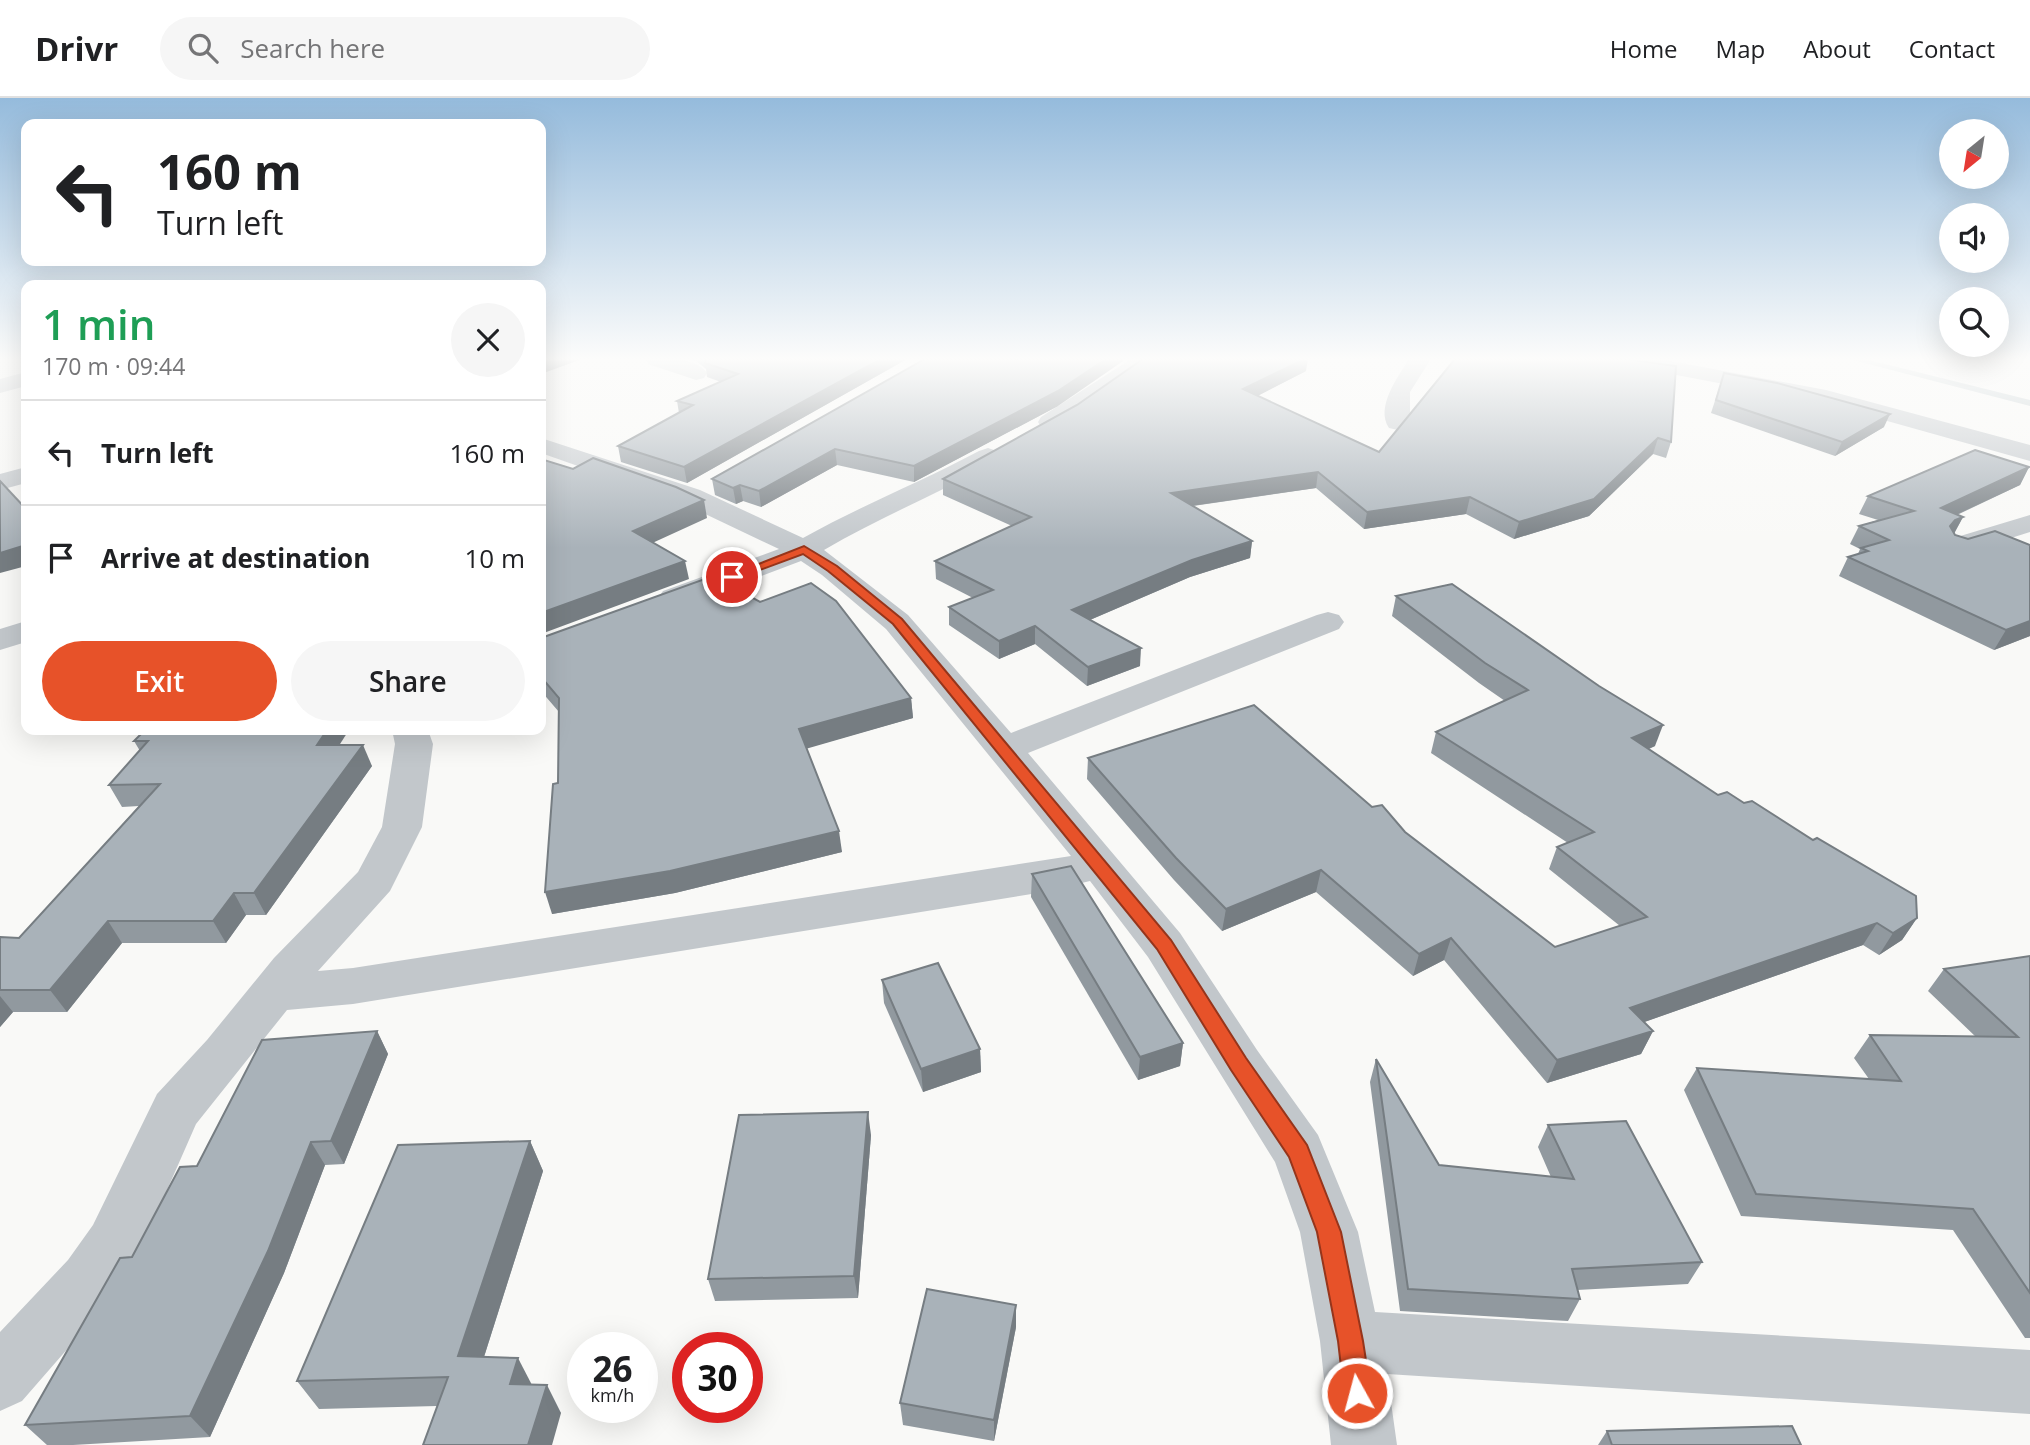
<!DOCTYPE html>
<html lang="en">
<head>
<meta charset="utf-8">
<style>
	body { margin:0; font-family:"Open Sans",sans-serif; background:#f6f6f6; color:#202124; height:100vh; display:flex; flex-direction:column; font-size:26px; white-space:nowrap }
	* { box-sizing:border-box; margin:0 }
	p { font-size:23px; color:#757577 }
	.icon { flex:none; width:38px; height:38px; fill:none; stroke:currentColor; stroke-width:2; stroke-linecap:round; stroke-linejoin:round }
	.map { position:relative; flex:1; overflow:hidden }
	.side { position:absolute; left:21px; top:182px; width:525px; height:455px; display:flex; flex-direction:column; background:#fff; border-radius:14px; box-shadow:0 7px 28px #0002 }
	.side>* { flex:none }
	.guide { position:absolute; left:21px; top:21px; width:525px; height:147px; border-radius:14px; box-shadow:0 7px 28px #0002; background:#fff; color:#202124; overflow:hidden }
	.needle { width:46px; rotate:210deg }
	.tools { position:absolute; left:1939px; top:21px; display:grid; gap:14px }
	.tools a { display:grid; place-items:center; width:70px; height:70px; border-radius:50%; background:#fff; box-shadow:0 7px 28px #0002; font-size:35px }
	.speed { position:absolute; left:567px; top:1234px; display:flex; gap:14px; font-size:35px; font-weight:700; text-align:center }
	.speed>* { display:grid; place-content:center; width:91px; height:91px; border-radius:50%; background:#fff; box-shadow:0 7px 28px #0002; line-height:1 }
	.speed small { font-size:18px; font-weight:400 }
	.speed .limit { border:10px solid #d22; background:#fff; color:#111 }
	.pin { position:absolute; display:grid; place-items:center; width:60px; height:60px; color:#fff; margin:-30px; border:4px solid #fff; border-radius:50%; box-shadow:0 2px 7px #0007 }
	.me { position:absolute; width:77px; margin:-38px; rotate:353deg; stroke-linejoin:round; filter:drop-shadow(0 0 5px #0008) }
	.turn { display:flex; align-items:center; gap:24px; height:147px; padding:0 21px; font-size:32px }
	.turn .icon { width:91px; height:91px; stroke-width:2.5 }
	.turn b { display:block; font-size:49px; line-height:60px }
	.round { display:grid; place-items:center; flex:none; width:74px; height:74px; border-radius:37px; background:#f6f6f6 }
	.summary { display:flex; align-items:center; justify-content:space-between; height:119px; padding:0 21px }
	h1 { font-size:42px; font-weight:600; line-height:52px; color:#1e9e55 }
	.action { display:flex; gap:14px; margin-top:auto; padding:14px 21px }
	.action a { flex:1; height:80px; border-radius:42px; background:#e75229; color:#fff; font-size:28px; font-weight:600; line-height:80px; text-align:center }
	.action a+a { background:#f6f6f6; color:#202124 }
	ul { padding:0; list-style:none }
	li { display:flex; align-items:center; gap:21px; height:105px; padding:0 21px; border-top:2px solid #e0e0e0 }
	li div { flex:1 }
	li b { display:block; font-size:26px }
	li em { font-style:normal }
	header { display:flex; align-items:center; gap:42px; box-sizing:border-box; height:98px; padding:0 35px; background:#fff; border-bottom:2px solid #e0e0e0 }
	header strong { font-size:33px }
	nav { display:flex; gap:38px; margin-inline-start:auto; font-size:24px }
	.search { width:490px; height:63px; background:#f6f6f6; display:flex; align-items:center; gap:18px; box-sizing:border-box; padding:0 24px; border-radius:38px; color:#757577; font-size:26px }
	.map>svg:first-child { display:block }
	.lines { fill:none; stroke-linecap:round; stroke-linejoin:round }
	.stream { fill:#bac6ca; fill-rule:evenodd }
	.minor { fill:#c2c7cb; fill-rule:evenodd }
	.wall { fill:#91999f }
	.shaded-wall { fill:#767d82 }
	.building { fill:#a9b2b9; stroke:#767d82; stroke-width:2 }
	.route { fill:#e75229; stroke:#96351b; stroke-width:2 }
</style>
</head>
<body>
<header>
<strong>Drivr</strong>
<div class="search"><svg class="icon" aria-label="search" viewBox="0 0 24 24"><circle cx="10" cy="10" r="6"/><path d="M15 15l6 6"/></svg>Search here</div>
<nav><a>Home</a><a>Map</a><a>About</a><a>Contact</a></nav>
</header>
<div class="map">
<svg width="2030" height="1347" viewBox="0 0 2030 1347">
	<rect width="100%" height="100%" fill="#f9f9f7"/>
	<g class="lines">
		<path class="stream" d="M1849 261H1865L2030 302V308Z"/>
		<g class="minor">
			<path d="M646 261C664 261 695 258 707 275L704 280 696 282 648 266Z"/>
			<path d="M1131 261H1157L1059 329 1050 331 1041 329 1038 324 1041 319Z"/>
			<path d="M1409 261H1431L1410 294V325L1407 330 1398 332 1389 330C1375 309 1398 279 1409 261Z"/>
			<path d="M1614 261H1660L1826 292 2030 347V363L1823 305 1624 267 1616 266Z"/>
			<path d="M26 274V288L0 295V281Z"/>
			<path d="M541 340 700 392 803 440C860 408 921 384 979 353L988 350 997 353 1001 358 997 363C940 395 880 419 824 452L908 517 1011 635 1317 517 1328 514 1339 517 1344 524 1339 531 1028 655 1180 835 1257 952 1318 1037 1358 1134 1375 1214 2030 1252V1316L1387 1276 1397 1347H1331L1320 1243 1300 1134 1275 1064 1148 859 1090 783 1044 794 353 906 287 912 196 1026 135 1165 110 1202 22 1303 0 1313V1234L68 1162 93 1127 157 996 207 942 274 860 358 774 382 729 395 646 392 632H428L433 646 422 729 390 793 318 873 353 870 1071 758 886 531 822 477 801 463 685 507 674 509 663 507 658 500 663 493 779 451 680 404 541 355Z"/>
			<path d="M26 369V385L0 392V376Z"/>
			<path d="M2030 417V434L1957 457 1947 454 1942 448 1947 442Z"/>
			<path d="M26 523V544L0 552V531Z"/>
		</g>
	</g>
	<g class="wall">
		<path d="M688 261H907L687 385 621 364 618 348 679 315 677 303 721 284 707 279 706 271 696 263Z"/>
		<path d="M925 261 1058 308 914 384 837 367 761 409 743 403 736 406 715 397 712 381Z"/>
		<path d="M1455 261 1671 344 1666 360 1653 356 1589 418 1514 441 1466 416 1364 431 1316 390 1193 408 1252 443 1250 460 1190 479 1090 522 1140 568 1087 588 1035 546 999 561 949 527V509L973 500 936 481 935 463 1012 428 943 397V381L1077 307 1306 273 1257 298 1379 354Z"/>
		<path d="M1724 275 1884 329 1835 358 1711 315Z"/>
		<path d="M2029 369 2020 387 1957 417 1963 419 1954 436 1955 437 1968 441 2030 447V538L1994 552 1839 478 1848 459 1858 456 1860 451 1850 446 1859 428 1878 422 1859 416 1868 398Z"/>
		<path d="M1396 498 1655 648 1649 651 1718 697 1917 820 1902 842 1879 857 1863 847 1644 924 1653 933 1641 956 1547 985 1444 862 1413 878 1316 794 1222 833 1174 782 1087 681 1088 660 1372 709 1555 849 1620 828 1549 771 1557 749 1568 745 1431 655 1436 634 1505 603 1479 585 1392 518Z"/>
		<path d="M541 540 911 600 913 620 806 650 842 754 675 795 552 816 558 685 559 614 541 593Z"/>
		<path d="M145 632 340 647 372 668 266 817H246L226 845H122L67 914H13L0 929V839L19 840 139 708 122 709 109 687 140 653 134 643Z"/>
		<path d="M1032 776 1183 945 1180 968 1138 982 1031 799Z"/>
		<path d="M2030 858V1240H2025L1953 1132 1741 1118 1684 992 1697 970 1869 981 1854 960 1870 937 1976 939 1928 893 1944 871Z"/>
		<path d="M882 882 980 951 981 974 923 994 884 905Z"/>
		<path d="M377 933 388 956 344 1066 325 1067 284 1175 210 1339 73 1347H47L25 1327 132 1159 197 1068Z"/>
		<path d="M1376 961 1439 1067 1551 1079 1538 1049 1548 1027 1702 1164 1688 1186 1577 1192 1580 1201 1568 1223 1400 1213 1370 984Z"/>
		<path d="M871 1037 858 1200 715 1203 708 1181Z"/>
		<path d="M530 1043 543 1073 484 1259 532 1287 561 1315 437 1308 319 1311 297 1283Z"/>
		<path d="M1016 1229 994 1343 903 1327 900 1305Z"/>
		<path d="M1607 1333 1801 1347H1598Z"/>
	</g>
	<g class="shaded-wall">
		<path d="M541 261H582L541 276Z"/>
		<path d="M881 261H907L687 385 684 369Z"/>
		<path d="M1106 261H1126L1058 308 914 384V368Z"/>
		<path d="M1305 261H1308L1306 273 1242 306 1243 291Z"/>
		<path d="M1890 316 1884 329 1835 358 1842 344Z"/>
		<path d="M1658 340 1653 356 1589 418 1514 441 1519 424Z"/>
		<path d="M835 351 837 367 761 409 759 393Z"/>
		<path d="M2029 369 2020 387 1932 428 1941 410Z"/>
		<path d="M1318 374 1316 390 1170 411 1171 395Z"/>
		<path d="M740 387 743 403 736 406 733 390Z"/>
		<path d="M1470 399 1466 416 1364 431 1367 414Z"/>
		<path d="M704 402 707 420 637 452 633 433Z"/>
		<path d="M1963 419 1953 437 1950 428 1955 422Z"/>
		<path d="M1252 443 1250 460 1190 479 1071 530 1072 512 1192 462Z"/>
		<path d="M26 447V468L0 475V455Z"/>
		<path d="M685 463 689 481 541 536V515Z"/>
		<path d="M2030 523V538L1994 552 2006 532Z"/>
		<path d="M1035 528V546L999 561V543Z"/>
		<path d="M1141 550 1140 568 1087 588 1088 569Z"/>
		<path d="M911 600 913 620 802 652 799 631Z"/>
		<path d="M1663 627 1655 648 1624 661 1632 640Z"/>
		<path d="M327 632H349L326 668 317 647Z"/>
		<path d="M363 647 372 668 266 817 254 795Z"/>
		<path d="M839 733 842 754 675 795 552 816 545 794Z"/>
		<path d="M1321 772 1316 794 1222 833 1226 811Z"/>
		<path d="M234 795 246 817 226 845 213 823Z"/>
		<path d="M1917 820 1902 842 1879 857 1893 835Z"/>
		<path d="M108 823 122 845 67 914 50 892Z"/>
		<path d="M1877 825 1863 847 1619 933 1630 910Z"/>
		<path d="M1451 840 1444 862 1413 878 1419 856Z"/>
		<path d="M0 898 13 914 0 929Z"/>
		<path d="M377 933 388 956 344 1066 331 1043Z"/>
		<path d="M1653 933 1641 956 1547 985 1557 962Z"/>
		<path d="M1183 945 1180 968 1138 982 1140 959Z"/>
		<path d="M980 951 981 974 923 994 921 971Z"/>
		<path d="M868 1014 871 1037 858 1200 854 1178Z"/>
		<path d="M530 1043 543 1073 475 1287 458 1258Z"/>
		<path d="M311 1044 325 1067 284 1175 210 1339 190 1318Z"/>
		<path d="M1016 1207V1229L994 1343V1322Z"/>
		<path d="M518 1260 533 1289 510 1286Z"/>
		<path d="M547 1287 561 1315 552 1347H528Z"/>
	</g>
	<g class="building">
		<path d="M706 261H881L684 369 618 348 693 307 677 303 738 276 705 265Z"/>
		<path d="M925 261H1106L1058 293 914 368 835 351 759 393 740 387 733 390 712 381Z"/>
		<path d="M1143 261H1305L1243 291 1379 354 1455 261H1625L1676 268 1671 344 1658 340 1594 401 1519 424 1470 399 1367 414 1318 374 1171 395 1252 443 1192 462 1072 512 1141 550 1088 569 1035 528 999 543 949 509 993 492 935 463 1031 419 943 381 1077 307Z"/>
		<path d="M1724 275 1777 285 1890 316 1842 344 1716 302Z"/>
		<path d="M1975 352 2029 369 1941 410 1963 419 1955 422 1950 428 1955 437 1968 441 1995 433 2030 447V523L2006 532 1848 459 1868 453 1861 450 1889 442 1859 428 1914 413 1868 398Z"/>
		<path d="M593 360 676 389 704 402 633 433 685 463 541 515V361L573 371Z"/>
		<path d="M0 383 26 411V447L0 455Z"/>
		<path d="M713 478 760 504 811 485 836 503 911 600 799 631 839 733 670 773 545 794 553 686 558 685 559 600 541 579V540Z"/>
		<path d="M1452 486 1599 588 1663 627 1632 640 1718 697 1727 694 1744 705 1752 703 1813 742 1817 740 1916 798 1917 820 1893 835 1877 825 1630 910 1653 933 1557 962 1451 840 1419 856 1321 772 1226 811 1176 760 1088 660 1254 607 1372 709 1382 707 1405 734 1555 849 1647 819 1557 749 1594 734 1436 634 1528 592 1485 565 1396 498Z"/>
		<path d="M145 632H327L317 647H363L254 795H234L213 823H108L50 892H0V839L19 840 160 686 109 687 148 643H134Z"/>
		<path d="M1071 768 1183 945 1140 959 1032 776Z"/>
		<path d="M2030 858V1195L1973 1111 1756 1096 1697 970 1901 983 1870 937 2018 939 1944 871Z"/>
		<path d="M938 865 980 951 921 971 882 882Z"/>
		<path d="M377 933 331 1043 311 1044 268 1153 190 1318 25 1327 120 1160 132 1159 180 1069 197 1068 262 942Z"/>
		<path d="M1376 961 1439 1067 1574 1081 1548 1027 1626 1023 1702 1164 1572 1171 1580 1201 1408 1191Z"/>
		<path d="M868 1014 854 1178 708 1181 739 1017Z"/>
		<path d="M530 1043 458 1258 518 1260 510 1286 547 1287 528 1347H423L448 1279 297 1283 398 1047Z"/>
		<path d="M927 1191 1016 1207 994 1322 900 1305Z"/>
		<path d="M1792 1328 1801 1347H1612L1607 1333Z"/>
	</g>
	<linearGradient id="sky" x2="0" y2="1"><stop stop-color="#95bbdc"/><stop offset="0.58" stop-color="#fcfcfb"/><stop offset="1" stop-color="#fcfcfb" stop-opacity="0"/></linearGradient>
	<rect width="2030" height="450" fill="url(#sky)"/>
	<path class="route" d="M804 448 837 468 902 521 1171 842 1246 960 1307 1047 1341 1134 1363 1243 1371 1295 1367 1305 1357 1308 1348 1305 1344 1295 1338 1243 1317 1134 1289 1059 1231 972 1157 851 893 526 828 473 803 456 736 481 732 482 726 479Z"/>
</svg>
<div class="tools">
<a><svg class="needle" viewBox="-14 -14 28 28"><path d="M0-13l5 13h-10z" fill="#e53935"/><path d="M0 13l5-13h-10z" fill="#757577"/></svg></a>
<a><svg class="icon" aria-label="sound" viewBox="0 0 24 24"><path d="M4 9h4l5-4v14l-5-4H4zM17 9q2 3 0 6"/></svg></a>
<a><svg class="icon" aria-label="search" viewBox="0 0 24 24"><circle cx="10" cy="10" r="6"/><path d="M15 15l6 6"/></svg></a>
</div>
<div class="speed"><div>26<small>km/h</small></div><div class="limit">30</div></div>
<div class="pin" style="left:732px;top:479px;background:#d93025"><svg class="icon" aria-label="arrive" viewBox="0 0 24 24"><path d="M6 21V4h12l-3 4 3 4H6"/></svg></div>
<svg class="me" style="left:1357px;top:1295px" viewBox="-20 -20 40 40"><circle r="17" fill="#e75229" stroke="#fff" stroke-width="3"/><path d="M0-11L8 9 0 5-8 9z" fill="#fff"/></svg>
<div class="guide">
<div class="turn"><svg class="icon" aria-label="left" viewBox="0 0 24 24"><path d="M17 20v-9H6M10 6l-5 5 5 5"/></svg><div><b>160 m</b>Turn left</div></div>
</div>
<section class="side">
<div class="summary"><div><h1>1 min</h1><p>170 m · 09:44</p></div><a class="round"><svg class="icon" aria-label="close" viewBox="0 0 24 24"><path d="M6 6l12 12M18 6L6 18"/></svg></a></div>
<ul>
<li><svg class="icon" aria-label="left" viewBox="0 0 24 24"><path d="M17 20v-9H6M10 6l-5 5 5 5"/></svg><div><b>Turn left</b></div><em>160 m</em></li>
<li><svg class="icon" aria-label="arrive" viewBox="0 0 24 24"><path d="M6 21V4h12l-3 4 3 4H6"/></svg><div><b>Arrive at destination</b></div><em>10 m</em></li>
</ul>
<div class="action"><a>Exit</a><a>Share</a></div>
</section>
</div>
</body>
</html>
